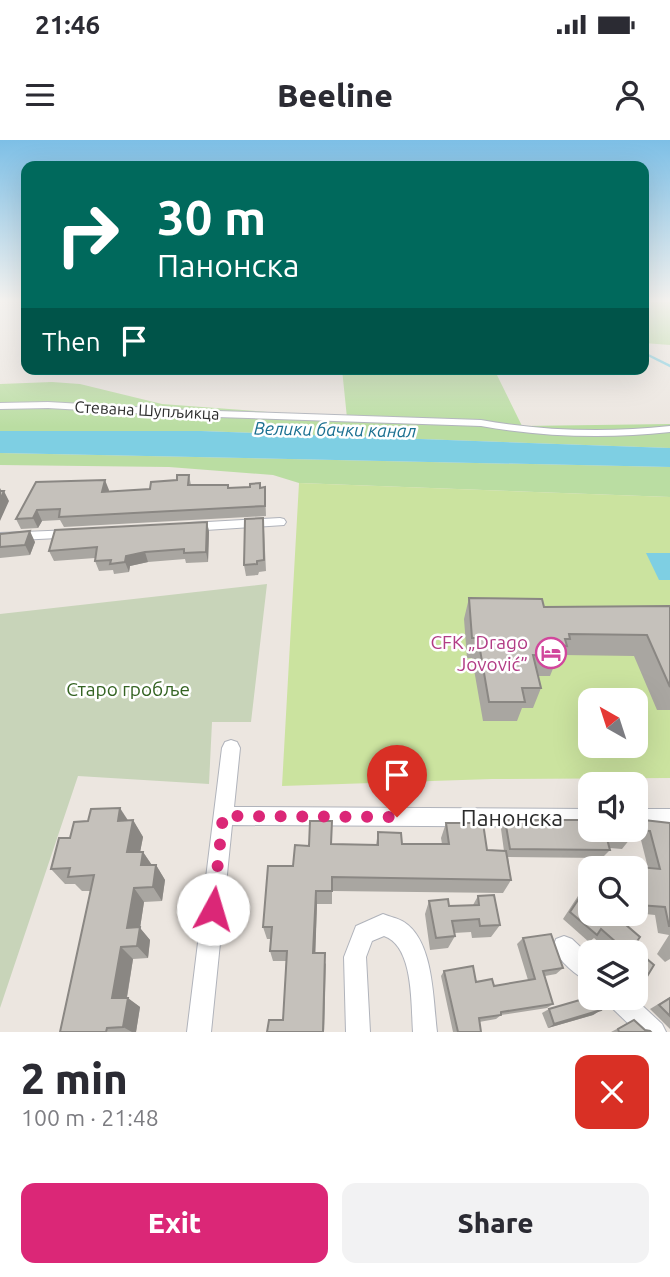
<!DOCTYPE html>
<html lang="en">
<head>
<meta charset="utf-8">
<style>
	body { margin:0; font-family:Ubuntu,sans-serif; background:#f2f2f3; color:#2b2b33; height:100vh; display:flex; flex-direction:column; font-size:26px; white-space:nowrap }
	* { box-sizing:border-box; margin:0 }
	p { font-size:23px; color:#7c7c81 }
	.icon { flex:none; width:38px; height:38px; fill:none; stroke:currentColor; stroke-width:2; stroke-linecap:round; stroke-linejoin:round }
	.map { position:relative; height:892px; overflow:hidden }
	.drawer { display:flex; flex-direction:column; background:#fff; flex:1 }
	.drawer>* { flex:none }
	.hud { position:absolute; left:21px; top:21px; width:628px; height:214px; border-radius:14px; box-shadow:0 7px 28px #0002; background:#00695c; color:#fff; overflow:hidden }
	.needle { width:46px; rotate:321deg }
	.tools { position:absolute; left:578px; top:548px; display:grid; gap:14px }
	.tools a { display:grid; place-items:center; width:70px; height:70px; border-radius:14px; background:#fff; box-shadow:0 7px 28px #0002; font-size:35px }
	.pin { position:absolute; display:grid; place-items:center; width:60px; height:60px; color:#fff; margin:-72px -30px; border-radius:50% 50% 50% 0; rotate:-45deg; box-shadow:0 0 7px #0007 }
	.pin .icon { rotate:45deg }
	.me { position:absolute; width:77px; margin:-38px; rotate:6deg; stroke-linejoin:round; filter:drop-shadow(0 0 5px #0008) }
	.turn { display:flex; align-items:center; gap:24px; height:147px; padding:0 21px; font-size:32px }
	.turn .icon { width:91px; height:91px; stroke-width:2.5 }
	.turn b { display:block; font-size:49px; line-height:60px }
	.then { display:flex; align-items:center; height:66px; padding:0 21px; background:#0003; gap:14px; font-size:26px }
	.round { display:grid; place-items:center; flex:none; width:74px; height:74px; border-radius:14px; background:#f2f2f3 }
	.summary { display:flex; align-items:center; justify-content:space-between; height:119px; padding:0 21px }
	h1 { font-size:42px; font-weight:800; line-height:52px }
	.action { display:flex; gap:14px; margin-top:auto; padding:14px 21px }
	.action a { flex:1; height:80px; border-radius:14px; background:#db2777; color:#fff; font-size:28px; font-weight:800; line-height:80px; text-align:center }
	.action a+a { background:#f2f2f3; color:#2b2b33 }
	.status { display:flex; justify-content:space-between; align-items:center; height:49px; padding:0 35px; background:#fff; direction:ltr }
	.status svg { height:19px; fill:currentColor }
	header { display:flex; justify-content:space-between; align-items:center; height:91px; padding:0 21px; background:#fff; font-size:32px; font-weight:800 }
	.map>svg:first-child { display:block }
	.green { fill:#badda2 }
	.cemetery { fill:#c8d4b9 }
	.pitch { fill:#cbe39f; fill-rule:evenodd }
	.water { fill:#7ecfe3 }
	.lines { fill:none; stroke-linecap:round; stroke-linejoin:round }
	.stream { stroke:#7ecfe3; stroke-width:2.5 }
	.street-casing { stroke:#b0b3bb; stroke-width:2 }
	.street { fill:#fff; fill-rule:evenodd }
	.wall { fill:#a9a6a1 }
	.shaded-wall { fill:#8a8783 }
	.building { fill:#c5c1bb; stroke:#8a8783; stroke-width:2 }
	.route { stroke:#db2777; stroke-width:12; stroke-dasharray:0 21.6 }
	.labels { text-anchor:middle; stroke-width:5; stroke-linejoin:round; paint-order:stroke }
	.far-street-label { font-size:16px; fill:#2c2c2c; stroke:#fff }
	.far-water-label { font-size:18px; font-style:italic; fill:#1b7091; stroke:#fff }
	.hotel-label { font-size:19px; fill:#b23c85; stroke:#fff; text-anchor:end }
	.park-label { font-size:19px; fill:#346322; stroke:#fff }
	.near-street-label { font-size:23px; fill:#2c2c2c; stroke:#fff }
</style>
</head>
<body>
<div class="status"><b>21:46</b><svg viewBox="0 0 49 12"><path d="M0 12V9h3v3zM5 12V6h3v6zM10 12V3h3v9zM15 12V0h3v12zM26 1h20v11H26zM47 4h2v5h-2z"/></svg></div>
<header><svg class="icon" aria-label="menu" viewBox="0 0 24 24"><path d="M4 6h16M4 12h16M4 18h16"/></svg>Beeline<svg class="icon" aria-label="person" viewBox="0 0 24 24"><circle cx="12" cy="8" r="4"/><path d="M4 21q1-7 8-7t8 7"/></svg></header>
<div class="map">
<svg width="670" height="892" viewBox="0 0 670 892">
	<rect width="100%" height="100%" fill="#ece6e0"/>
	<g class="green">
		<path d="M644 162H670V205L644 203Z"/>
		<path d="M342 229H494L522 286 670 284V308L201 291H0V244L52 242 80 244 162 264 347 278Z"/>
		<path d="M0 313 670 327V357L299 343 273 335 169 327 0 325Z"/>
	</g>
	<path class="cemetery" d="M267 444 251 582H212L209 644 78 636 0 868V474Z"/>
	<path class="pitch" d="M299 343 670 357V638L492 639 282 646ZM590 560H635V606H590Z"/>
	<g class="water">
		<path d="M0 291H201L670 308V327L0 313Z"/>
		<path d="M646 413H670V440H659Z"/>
	</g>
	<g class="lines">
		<path class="stream" d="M644 213 670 226"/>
		<g class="street-casing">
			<g id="street">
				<path d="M48 262 186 270 481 280C544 291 606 293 670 286V292C606 299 544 297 481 286L186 276 48 268 0 269V263Z"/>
				<path d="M280 378 284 379 286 382 284 385 190 391 184 387 190 383Z"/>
				<path d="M72 390 77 391 78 394 77 397 0 401V393Z"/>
				<path d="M231 600 237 602 240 608 234 667 590 669V687L232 685 211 892H187L222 608 225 602Z"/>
				<rect x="635" y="669" width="35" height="18"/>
				<path d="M383 774C390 777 398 778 404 782 434 801 433 861 437 892H413C411 865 414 806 384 796L372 801 366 817 370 892H346L344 817 356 786Z"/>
				<path d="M564 796 572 799 590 816V842C576 836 559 821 553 807L556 799Z"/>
				<path d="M607 858H634L662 884 666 892H637L610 866Z"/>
			</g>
		</g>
		<use href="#street" class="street"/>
	</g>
	<g class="wall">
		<path d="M189 335 191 345 228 348 265 347 266 376 64 387 60 380 42 381 38 388 21 389 16 379 36 342 109 350 108 352 150 349 177 340Z"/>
		<path d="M207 382 209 392 208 422 186 423 185 419 148 422 130 426 129 432 114 434 113 430 99 431 95 421V418L54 421 49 411Z"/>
		<path d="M264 389 266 431 259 432 258 435 246 436 244 425Z"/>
		<path d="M0 394 35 402 30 415 0 418Z"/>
		<path d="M469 458 544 467 670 466V570H657L634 516 563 515 558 526H554L550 536H538L541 548 533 568H522L517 581H483L472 518H467L464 479Z"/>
		<path d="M128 680H133L143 697 140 712H143L152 725H156L165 740 162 761 144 762 140 788 150 800 148 818 133 819 127 858 140 867 136 892H60L91 751H82L75 744H65L51 729 70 698Z"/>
		<path d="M505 680H644L670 683V819L665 822 657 814 669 795 658 793 655 775 635 773V728H612L615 725 648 728 641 700 630 699 622 709 610 708V710L602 718 508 717 511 740 503 753 332 751V764H317L315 813 326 824 324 892H267L283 880 286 821H273L270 811 271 799H267L263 787 293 726 309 706 332 704 376 705 378 692 402 704H442L441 698 446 683 487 710 504 711 501 689Z"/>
		<path d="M586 748 590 752V774H633L625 784 640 797 633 807 654 825 640 848 635 851V812H607L608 810 594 798 589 802 563 779 578 756Z"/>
		<path d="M478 756 500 785 491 797 472 798 471 792 454 793 455 796 448 808 430 810 425 774 429 761 449 766 473 765Z"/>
		<path d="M523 798 563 828 556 834 545 836 553 864 547 868 501 875 496 879 479 882 481 892H453L441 836 444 831 476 842 494 846 528 840 517 804Z"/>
		<path d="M670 857V889L650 869Z"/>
		<path d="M549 869 601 870 593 875 548 888 542 873Z"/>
		<path d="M634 880 645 890 651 892H611Z"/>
	</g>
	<g class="shaded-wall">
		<path d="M105 340 109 350 106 363 102 352Z"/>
		<path d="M0 348 3 354 4 351 9 361 0 381Z"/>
		<path d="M37 370 42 381 38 388 33 378Z"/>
		<path d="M207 382 209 392 208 422 206 412Z"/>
		<path d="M30 391 35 402 30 415 25 405Z"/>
		<path d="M145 412 148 422 130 426 129 432 125 422 126 416Z"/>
		<path d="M120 668 131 685 118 681Z"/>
		<path d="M133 680 143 697 137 728 127 712Z"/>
		<path d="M143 712 153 727 141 725Z"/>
		<path d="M156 725 165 740 162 761 153 747Z"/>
		<path d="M134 748 144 762 140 788 150 800 148 818 137 806 127 788Z"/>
		<path d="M316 751 317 764 315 823 313 813Z"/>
		<path d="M121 807 133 819 125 868 112 858Z"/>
		<path d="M325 813 324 892H323Z"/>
		<path d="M128 858 140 867 136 892H132L123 887Z"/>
		<path d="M601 870 593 875 548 888 554 884Z"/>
	</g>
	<g class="building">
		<path d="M177 335H189L188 345H228V348L250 347V344L260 343V348L265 347V366L59 377 60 369 37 370 33 378 16 379 36 342 105 340 102 352 150 349 151 342 177 340Z"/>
		<path d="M0 351H4L0 360Z"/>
		<path d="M263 378 264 420 257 421V424L244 425 245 379Z"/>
		<path d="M207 382 206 412 184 413V409L145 412 126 416 125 422 110 424 111 420 95 421 97 407 49 411 55 390Z"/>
		<path d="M30 391 25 405 0 407V394Z"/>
		<path d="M469 458 542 459 544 467 670 466V547L647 495 569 494 570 499H565L567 506 556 505 559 516 533 515 541 548H522L525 562H489L478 498H472Z"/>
		<path d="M120 668 118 681 133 680 127 712H143L141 725H156L153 747 134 748 127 788 140 787 137 806 121 807 112 858H128L123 887 107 888 106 892H60L94 735 68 737 70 728 51 729 59 698H70L74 682 88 681 91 669Z"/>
		<path d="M635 677H641L644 680 670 683V786H669L665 767 639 765 635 770V728H613L615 725 660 729 650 691 627 690 630 700 607 699 610 710 510 709 505 680H590V690H635Z"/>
		<path d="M310 681H332L331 704 378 705V692L401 693 402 704H449L446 683H483L487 710 506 711 511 740 332 737V751H316L313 813H325L323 892H267L269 880H283L287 811H270L272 787H263L268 726H293L295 705 309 706Z"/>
		<path d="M586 748 590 752V774H633L625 784 640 797 633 807 654 825 640 848 635 843V812H612L617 803 601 789 597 795 570 772Z"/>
		<path d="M494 755 500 785 480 786 479 779 452 781 455 796 436 798 429 761 448 759 449 766 479 765 478 756Z"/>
		<path d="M551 794 563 828 543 831 553 864 501 872V875L479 878 481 892H458L444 831 473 826 476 842 492 839 494 846 535 839 523 798Z"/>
		<path d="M590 857 596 858 601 870 554 884 549 869Z"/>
		<path d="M670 858V876L659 865Z"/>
		<path d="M634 880 645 890 650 891 651 892H619L618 889Z"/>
	</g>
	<linearGradient id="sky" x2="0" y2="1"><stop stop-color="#7dbfe6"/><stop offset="0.56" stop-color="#f6f4f1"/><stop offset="1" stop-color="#f6f4f1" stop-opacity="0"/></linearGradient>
	<rect width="670" height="287" fill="url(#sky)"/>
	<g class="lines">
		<path class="route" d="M213 769 223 676 397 677"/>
	</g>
	<defs>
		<g id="hotel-ring" transform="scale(1.575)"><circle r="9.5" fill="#fff" stroke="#d1479c" stroke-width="1.5"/><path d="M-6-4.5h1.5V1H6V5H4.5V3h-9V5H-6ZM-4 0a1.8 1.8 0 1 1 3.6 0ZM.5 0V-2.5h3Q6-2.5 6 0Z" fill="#d1479c"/></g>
	</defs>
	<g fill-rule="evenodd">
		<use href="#hotel-ring" x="551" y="513"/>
	</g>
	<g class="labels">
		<g class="far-street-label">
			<text transform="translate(147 270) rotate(3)" y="6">Стевана Шупљикца</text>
		</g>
		<g class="far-water-label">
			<text transform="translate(335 290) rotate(1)" y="6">Велики бачки канал</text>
		</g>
		<g class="hotel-label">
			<text x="528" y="509">CFK „Drago<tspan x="528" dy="22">Jovović”</tspan></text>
		</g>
		<g class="park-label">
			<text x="128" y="556">Старо гробље</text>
		</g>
		<g class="near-street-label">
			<text x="512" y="686">Панонска</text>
		</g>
	</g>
</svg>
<div class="tools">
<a><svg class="needle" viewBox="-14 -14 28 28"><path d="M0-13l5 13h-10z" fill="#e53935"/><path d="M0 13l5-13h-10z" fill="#7c7c81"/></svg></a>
<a><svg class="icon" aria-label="sound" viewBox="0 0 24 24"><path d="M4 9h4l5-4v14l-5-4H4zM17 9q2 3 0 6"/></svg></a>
<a><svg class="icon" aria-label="search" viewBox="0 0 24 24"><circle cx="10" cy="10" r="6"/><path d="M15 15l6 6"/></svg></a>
<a><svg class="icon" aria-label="layers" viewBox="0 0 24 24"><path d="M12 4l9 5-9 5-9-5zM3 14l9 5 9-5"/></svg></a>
</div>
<div class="pin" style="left:397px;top:677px;background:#d93025"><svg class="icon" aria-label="arrive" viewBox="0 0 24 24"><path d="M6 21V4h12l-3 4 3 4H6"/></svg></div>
<svg class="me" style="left:213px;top:769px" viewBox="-20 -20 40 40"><circle r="19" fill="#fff"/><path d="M0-13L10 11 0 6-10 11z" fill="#db2777"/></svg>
<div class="hud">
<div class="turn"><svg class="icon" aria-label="right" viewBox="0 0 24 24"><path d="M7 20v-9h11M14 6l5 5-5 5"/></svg><div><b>30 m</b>Панонска</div></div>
<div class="then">Then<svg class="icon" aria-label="arrive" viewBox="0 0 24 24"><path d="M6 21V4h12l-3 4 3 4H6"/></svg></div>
</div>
</div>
<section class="drawer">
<div class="summary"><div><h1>2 min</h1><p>100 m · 21:48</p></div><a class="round" style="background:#d93025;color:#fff"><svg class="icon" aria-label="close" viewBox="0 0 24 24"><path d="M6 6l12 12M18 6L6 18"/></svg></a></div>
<div class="action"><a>Exit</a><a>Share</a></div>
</section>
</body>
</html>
